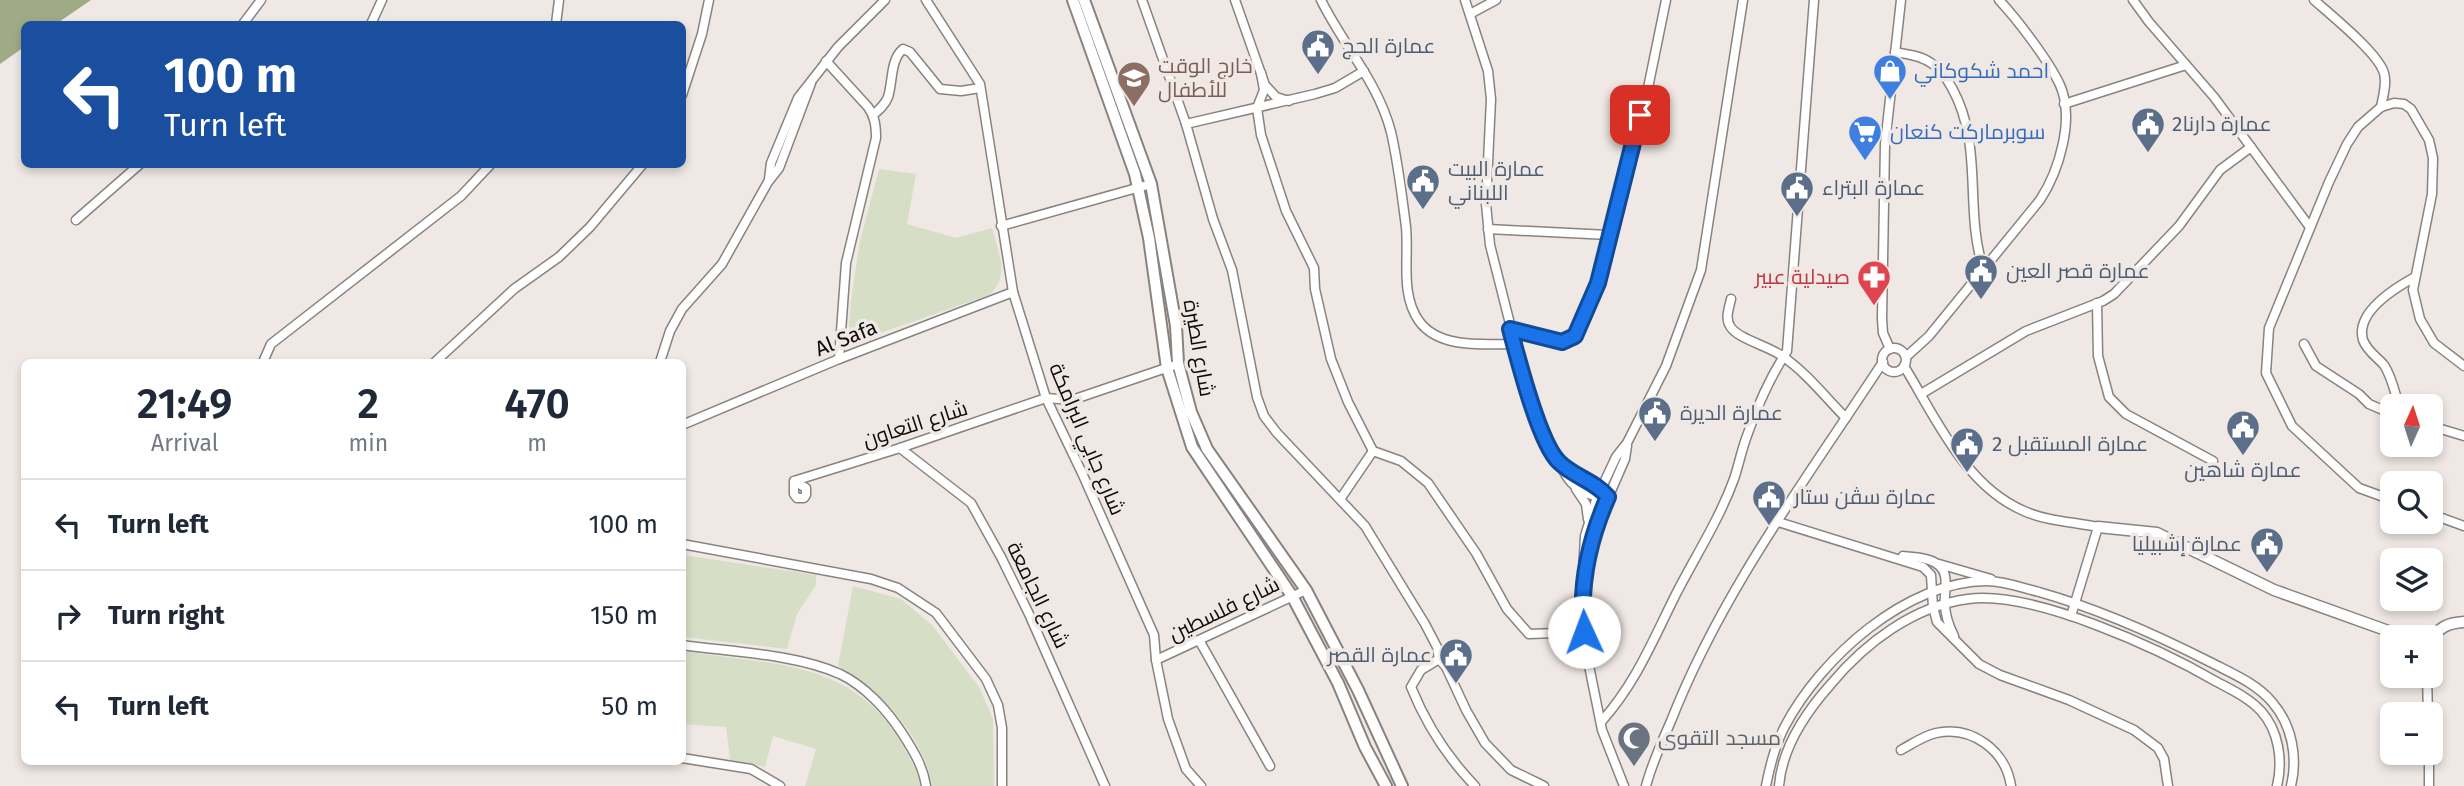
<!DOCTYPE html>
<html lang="en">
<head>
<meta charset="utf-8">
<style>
	body { margin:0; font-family:"Fira Sans",Cairo,sans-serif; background:#f6f6f7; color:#1f2937; height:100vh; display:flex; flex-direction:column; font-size:26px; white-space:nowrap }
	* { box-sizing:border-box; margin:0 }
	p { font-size:23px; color:#747a83 }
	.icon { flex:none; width:38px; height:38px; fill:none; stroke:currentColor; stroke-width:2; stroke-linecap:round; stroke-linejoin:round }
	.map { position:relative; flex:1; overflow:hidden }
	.sheet { position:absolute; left:21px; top:359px; width:665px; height:406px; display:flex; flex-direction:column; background:#fff; border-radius:10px; box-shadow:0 4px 10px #0003 }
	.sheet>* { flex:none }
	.top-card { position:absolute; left:21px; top:21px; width:665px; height:147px; border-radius:10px; box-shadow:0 4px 10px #0003; background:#1a4fa0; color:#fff; overflow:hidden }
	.needle { width:46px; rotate:3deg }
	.buttons { position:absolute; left:2380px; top:394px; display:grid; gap:14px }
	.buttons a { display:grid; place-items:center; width:63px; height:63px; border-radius:10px; background:#fff; box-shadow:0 4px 10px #0003; font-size:35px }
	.pin { position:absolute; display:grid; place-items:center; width:60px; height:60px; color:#fff; margin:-30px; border-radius:14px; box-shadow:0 4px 10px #0006 }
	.me { position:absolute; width:77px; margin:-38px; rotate:358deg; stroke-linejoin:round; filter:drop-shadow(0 0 5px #0008) }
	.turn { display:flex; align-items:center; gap:24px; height:147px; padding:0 28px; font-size:32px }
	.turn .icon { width:91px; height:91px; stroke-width:2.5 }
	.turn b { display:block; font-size:49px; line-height:60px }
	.eta { display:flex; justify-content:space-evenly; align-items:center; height:119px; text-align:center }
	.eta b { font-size:42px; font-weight:600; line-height:49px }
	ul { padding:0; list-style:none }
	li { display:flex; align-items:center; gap:21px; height:91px; padding:0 28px; border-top:2px solid #e0e1e3 }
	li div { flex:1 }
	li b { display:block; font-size:26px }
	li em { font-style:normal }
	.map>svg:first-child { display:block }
	.green { fill:#d7dec6 }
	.forest { fill:#a0ab86 }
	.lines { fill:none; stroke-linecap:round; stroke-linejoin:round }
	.minor-casing { stroke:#898380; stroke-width:11 }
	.tertiary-casing { stroke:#898380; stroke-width:13 }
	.secondary-casing { stroke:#898380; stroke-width:14 }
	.minor { stroke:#fff; stroke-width:8 }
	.tertiary { stroke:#fff; stroke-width:10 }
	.secondary { stroke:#fff; stroke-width:10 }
	.route-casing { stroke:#114b97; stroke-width:18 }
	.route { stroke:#1a73e8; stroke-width:12 }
	.labels { text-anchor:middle; stroke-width:7; stroke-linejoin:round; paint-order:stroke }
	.service-label { font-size:21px; fill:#4e5e75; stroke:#efe8e4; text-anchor:start }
	.education-label { font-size:21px; fill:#785e54; stroke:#efe8e4; text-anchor:start }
	.shop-label { font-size:21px; fill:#366cbe; stroke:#efe8e4; text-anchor:start }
	.health-label { font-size:21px; fill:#be3a42; stroke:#efe8e4; text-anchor:end }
	.street-label { font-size:21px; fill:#0e0b0a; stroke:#efe8e4 }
	.worship-label { font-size:21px; fill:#5b616d; stroke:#efe8e4; text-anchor:start }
</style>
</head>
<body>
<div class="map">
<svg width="2464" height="786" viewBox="0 0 2464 786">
	<rect width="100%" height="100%" fill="#efe8e4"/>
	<g class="green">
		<path d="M879 169 916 174 907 224 956 238 992 228C998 253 1011 275 989 295L863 339 854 337 849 326 851 300 860 241Z"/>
		<path d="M683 555 816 575V585L797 614 787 649 683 637Z"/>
		<path d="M853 586 901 599 932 625 979 687 993 719 994 786H932C924 736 881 691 838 666Z"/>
		<path d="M683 651C767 665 851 658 901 742 908 755 918 771 920 786H805L816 749 773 736 765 767 730 760 726 727 683 724Z"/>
	</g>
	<path class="forest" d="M0 0H91L56 24H24V47L0 64Z"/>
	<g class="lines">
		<g class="minor-casing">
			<g id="minor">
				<path d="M926 0 980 84 1013 292 1046 398 1082 473 1154 635 1156 660 1168 719 1186 769 1201 786"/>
				<path d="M1142 0 1186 124 1213 219 1232 270 1257 397 1264 416 1277 433 1365 526 1425 624 1437 647 1439 659 1446 667 1466 710 1485 743 1511 770 1544 786"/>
				<path d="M1235 0 1265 85 1276 97 1289 101"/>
				<path d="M1321 0C1343 45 1378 82 1391 132 1398 162 1402 196 1406 227 1409 258 1400 294 1419 321 1439 349 1484 344 1514 344"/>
				<path d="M1465 0 1488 71 1491 99 1486 204 1490 245 1527 391 1553 455 1572 473 1601 489 1608 497"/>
				<path d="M2133 0 2149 22 2214 97 2309 226"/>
				<path d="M2314 0C2331 15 2378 53 2384 73 2387 84 2383 96 2381 107"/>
				<path d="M1470 14 1496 0"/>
				<path d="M243 24 261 0"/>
				<path d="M371 24 382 0"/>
				<path d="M556 24 559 0"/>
				<path d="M1895 52C1907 54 1921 56 1931 63 1940 68 1947 79 1952 88 1984 146 1964 208 1983 268"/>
				<path d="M826 61 868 107C875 117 876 126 876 138L846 263 839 359"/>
				<path d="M1261 73 1264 90 1257 108 1261 135 1286 211 1314 268 1315 289 1331 359 1348 402 1373 451 1401 461 1428 483 1476 553 1507 609 1529 634 1584 632"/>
				<path d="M682 95 702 34 709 0"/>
				<path d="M2064 104 2186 65"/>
				<path d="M873 115C879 110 885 105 888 97 893 82 890 60 903 49L910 52 940 89 961 91 980 88"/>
				<path d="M1186 124 1315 94 1335 88 1364 71"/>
				<path d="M769 179 771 163 798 98 838 47 885 0"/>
				<path d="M76 220 140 164"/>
				<path d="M1001 226 1151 184"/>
				<path d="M1488 229 1609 235"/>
				<path d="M1731 299C1729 308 1725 318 1730 326 1737 339 1769 346 1782 356 1806 372 1826 398 1846 418"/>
				<path d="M2097 303 2098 356 2109 397 2126 414 2213 461"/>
				<path d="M1510 329 1562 342 1575 336 1598 283 1604 254 1648 88 1666 0"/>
				<path d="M2304 344 2316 366 2359 394 2369 404 2392 414"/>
				<circle cx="1894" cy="360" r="12"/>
				<path d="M1890 349 1883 333 1882 319 1885 144 1901 0"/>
				<path d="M1906 357 1929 336 2040 200C2059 171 2075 119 2060 85 2049 61 2017 19 1999 0"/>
				<path d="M263 362 271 344 461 196 491 164"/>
				<path d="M435 362 514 289 559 257 590 227 643 164"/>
				<path d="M660 362 670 331 682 309 722 264 768 182 779 168 811 83"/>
				<path d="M1904 366C1936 418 1965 486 2024 511 2046 521 2074 522 2098 527L2071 616"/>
				<path d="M1921 394 2026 331 2103 301 2114 294 2179 226 2220 170 2251 147"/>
				<path d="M2399 406C2395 393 2392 377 2384 365 2377 357 2367 351 2363 340 2355 312 2395 288 2415 277"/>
				<path d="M682 425 839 359 1013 292"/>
				<path d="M2431 426 2464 436"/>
				<path d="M900 448 971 503 1001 557 1029 614 1105 786"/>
				<path d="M1560 463C1567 482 1580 494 1600 497"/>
				<path d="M794 481 806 488V495L804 498H797L794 494V481L900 448 1046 398 1072 400 1172 366"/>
				<path d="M1576 489 1586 504 1588 519"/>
				<path d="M1341 498 1373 451"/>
				<path d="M2392 500 2359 488 2292 426 2266 373 2269 328 2329 182 2347 144 2358 127 2381 107 2394 103 2404 104 2411 109 2429 140 2433 158 2432 194 2413 290 2420 319 2434 343 2464 366"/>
				<path d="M2431 514 2464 526"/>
				<path d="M1775 521 1923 567 1931 575 1933 607 1937 622 1979 664 2000 675 2069 700 2134 730 2158 748 2164 759 2168 786"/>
				<path d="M682 544 871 579 898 588 936 613 986 679 998 705 1002 728V786"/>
				<path d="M1588 556 1604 507 1625 459 1627 446"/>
				<path d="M1903 556C1917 557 1942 558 1945 576 1947 585 1944 595 1945 604 1945 616 1949 626 1954 636"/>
				<path d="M1939 564 1991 579"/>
				<path d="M1199 640 1270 766"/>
				<path d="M682 645C732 652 795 654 840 674 865 686 887 710 902 733 913 750 923 766 926 786"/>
				<path d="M1439 659 1421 670 1411 687C1426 724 1448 758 1475 786"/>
				<path d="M1156 660 1306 590"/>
				<path d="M2427 676 2428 714"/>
				<path d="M1601 722C1636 683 1653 640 1676 594 1696 555 1719 520 1734 479 1739 464 1742 448 1748 433 1758 404 1771 376 1787 351L1814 0"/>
				<path d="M1901 750C1912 744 1923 736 1936 733 1972 725 2006 751 2011 786"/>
				<path d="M682 758 751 769 780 786"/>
				<path d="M1624 786 1602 730 1584 641 1581 609 1585 536 1596 500 1616 457 1627 443 1666 366 1701 270 1743 0"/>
				<path d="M1646 786C1652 763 1662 742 1671 721 1722 591 1807 478 1883 362"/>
				<path d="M1766 786C1770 765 1775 745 1785 726 1821 658 1906 581 1987 581 2005 581 2022 588 2039 592 2099 609 2155 634 2210 662 2231 673 2256 683 2272 702 2292 725 2298 757 2291 786"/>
				<path d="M1779 786C1782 747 1806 712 1831 684 1865 643 1914 606 1968 599 2033 590 2160 649 2217 682 2232 690 2249 698 2261 711 2279 731 2283 761 2277 786"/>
				<path d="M2429 786V752"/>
			</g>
		</g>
		<g class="tertiary-casing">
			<g id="tertiary">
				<path d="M2098 527 2157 533 2274 590 2405 637"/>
				<path d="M2431 642C2438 627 2448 623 2464 622"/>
			</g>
		</g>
		<g class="secondary-casing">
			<g id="secondary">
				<path d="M1073 0 1135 174 1149 238 1167 368 1192 447 1292 596 1338 683 1365 747 1386 786"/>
				<path d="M1084 0 1151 184 1176 326 1178 363 1191 412 1207 449 1306 590 1358 690 1402 786"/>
			</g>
		</g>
		<use href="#minor" class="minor"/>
		<use href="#tertiary" class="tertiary"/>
		<use href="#secondary" class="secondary"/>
	</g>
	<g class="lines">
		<g class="route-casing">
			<path id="route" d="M1584 632C1579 585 1589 540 1608 497 1595 481 1574 477 1559 462 1539 443 1518 359 1510 329L1562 342 1575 336 1598 283 1640 115"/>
		</g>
		<use href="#route" class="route"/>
	</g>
	<defs>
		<g id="civic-pin" transform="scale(1.75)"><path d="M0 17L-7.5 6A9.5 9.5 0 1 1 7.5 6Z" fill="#5c6f8a" stroke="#efe8e4"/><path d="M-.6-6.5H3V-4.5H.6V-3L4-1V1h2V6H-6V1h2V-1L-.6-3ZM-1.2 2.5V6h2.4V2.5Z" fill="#fff"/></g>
		<g id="shop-pin" transform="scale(1.75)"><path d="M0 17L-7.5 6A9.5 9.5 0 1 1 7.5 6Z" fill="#3f7fe0" stroke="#efe8e4"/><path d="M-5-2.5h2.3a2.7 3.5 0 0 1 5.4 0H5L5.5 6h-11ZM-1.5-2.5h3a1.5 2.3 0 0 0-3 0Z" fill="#fff"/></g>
		<g id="school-pin" transform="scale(1.75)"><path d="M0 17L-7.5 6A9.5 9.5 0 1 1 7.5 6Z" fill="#8d6e63" stroke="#efe8e4"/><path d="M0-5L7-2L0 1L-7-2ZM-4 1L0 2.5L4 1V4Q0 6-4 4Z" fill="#fff"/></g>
		<g id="supermarket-pin" transform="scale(1.75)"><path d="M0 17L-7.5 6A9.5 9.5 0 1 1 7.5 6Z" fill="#3f7fe0" stroke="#efe8e4"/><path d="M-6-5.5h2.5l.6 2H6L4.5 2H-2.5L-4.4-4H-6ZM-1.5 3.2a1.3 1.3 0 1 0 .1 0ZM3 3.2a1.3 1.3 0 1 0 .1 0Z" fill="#fff"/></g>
		<g id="pharmacy-pin" transform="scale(1.75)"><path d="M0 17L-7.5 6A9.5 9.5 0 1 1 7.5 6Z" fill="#e0444e" stroke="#efe8e4"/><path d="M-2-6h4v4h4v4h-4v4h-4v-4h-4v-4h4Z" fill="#fff"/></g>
		<g id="mosque-pin" transform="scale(1.75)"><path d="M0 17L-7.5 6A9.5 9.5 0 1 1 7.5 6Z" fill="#6b7280" stroke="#efe8e4"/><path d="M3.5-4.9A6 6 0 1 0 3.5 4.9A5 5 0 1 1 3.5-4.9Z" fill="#fff"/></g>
	</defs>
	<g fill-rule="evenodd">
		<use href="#civic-pin" x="1318" y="46"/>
		<use href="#shop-pin" x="1890" y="71"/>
		<use href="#school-pin" x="1134" y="78"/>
		<use href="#civic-pin" x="2148" y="124"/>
		<use href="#supermarket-pin" x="1865" y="132"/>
		<use href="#civic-pin" x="1423" y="181"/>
		<use href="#civic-pin" x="1797" y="188"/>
		<use href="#civic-pin" x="1981" y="271"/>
		<use href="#pharmacy-pin" x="1874" y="277"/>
		<use href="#civic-pin" x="1655" y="413"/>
		<use href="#civic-pin" x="2243" y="427"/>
		<use href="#civic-pin" x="1967" y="444"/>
		<use href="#civic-pin" x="1769" y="497"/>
		<use href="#civic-pin" x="2267" y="544"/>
		<use href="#civic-pin" x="1456" y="655"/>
		<use href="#mosque-pin" x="1634" y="738"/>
	</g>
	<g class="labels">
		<g class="service-label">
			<text x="1342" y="53">عمارة الحج</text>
			<text x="2172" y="131">عمارة دارنا2</text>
			<text x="1448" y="176">عمارة البيت<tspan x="1448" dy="24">اللبناني</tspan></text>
			<text x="1822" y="195">عمارة البتراء</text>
			<text x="2006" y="278">عمارة قصر العين</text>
			<text x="1680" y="420">عمارة الديرة</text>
			<text x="1992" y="451">عمارة المستقبل 2</text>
			<text x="2243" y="477" text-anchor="middle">عمارة شاهين</text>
			<text x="1794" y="504">عمارة سڤن ستار</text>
			<text x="2242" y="551" text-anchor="end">عمارة إشبيليا</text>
			<text x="1432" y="662" text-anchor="end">عمارة القصر</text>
		</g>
		<g class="education-label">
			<text x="1158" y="73">خارج الوقت<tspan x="1158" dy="24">للأطفال</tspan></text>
		</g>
		<g class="shop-label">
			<text x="1914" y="78">احمد شكوكاني</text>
			<text x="1890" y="139">سوبرماركت كنعان</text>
		</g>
		<g class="health-label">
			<text x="1850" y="284">صيدلية عبير</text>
		</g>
		<g class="street-label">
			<text transform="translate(846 338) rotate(-22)" y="7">Al Safa</text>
			<text transform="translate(1199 348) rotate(80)" y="7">شارع الطيرة</text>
			<text transform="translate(915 424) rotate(-18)" y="7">شارع التعاون</text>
			<text transform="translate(1087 439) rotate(67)" y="7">شارع جابي البرامكة</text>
			<text transform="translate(1038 595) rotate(64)" y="7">شارع الجامعة</text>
			<text transform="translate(1224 609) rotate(-26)" y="7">شارع فلسطين</text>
		</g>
		<g class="worship-label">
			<text x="1658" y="745">مسجد التقوى</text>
		</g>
	</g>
</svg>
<div class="buttons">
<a><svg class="needle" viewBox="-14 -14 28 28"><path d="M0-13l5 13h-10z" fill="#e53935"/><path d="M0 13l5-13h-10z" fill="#747a83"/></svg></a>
<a><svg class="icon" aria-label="search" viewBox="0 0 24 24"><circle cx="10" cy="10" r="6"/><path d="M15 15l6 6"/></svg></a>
<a><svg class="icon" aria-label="layers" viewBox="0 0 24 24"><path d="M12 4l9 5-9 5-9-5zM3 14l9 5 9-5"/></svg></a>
<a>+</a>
<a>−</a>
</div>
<div class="pin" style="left:1640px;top:115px;background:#d93025"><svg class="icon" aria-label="arrive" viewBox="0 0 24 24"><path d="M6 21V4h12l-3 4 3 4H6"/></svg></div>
<svg class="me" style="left:1584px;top:632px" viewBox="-20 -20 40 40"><circle r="19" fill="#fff"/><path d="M0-13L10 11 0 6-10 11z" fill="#1a73e8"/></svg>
<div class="top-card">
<div class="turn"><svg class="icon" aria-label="left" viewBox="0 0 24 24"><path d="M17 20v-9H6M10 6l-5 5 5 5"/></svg><div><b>100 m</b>Turn left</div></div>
</div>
<section class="sheet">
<div class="eta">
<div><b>21:49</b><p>Arrival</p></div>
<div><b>2</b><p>min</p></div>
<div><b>470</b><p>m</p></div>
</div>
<ul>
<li><svg class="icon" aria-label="left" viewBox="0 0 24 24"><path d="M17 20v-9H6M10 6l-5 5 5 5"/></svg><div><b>Turn left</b></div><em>100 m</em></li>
<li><svg class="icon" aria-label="right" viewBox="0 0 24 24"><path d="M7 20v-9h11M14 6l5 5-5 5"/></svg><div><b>Turn right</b></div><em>150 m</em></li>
<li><svg class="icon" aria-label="left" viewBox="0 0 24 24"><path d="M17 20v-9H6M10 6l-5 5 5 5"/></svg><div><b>Turn left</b></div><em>50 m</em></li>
</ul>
</section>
</div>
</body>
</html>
